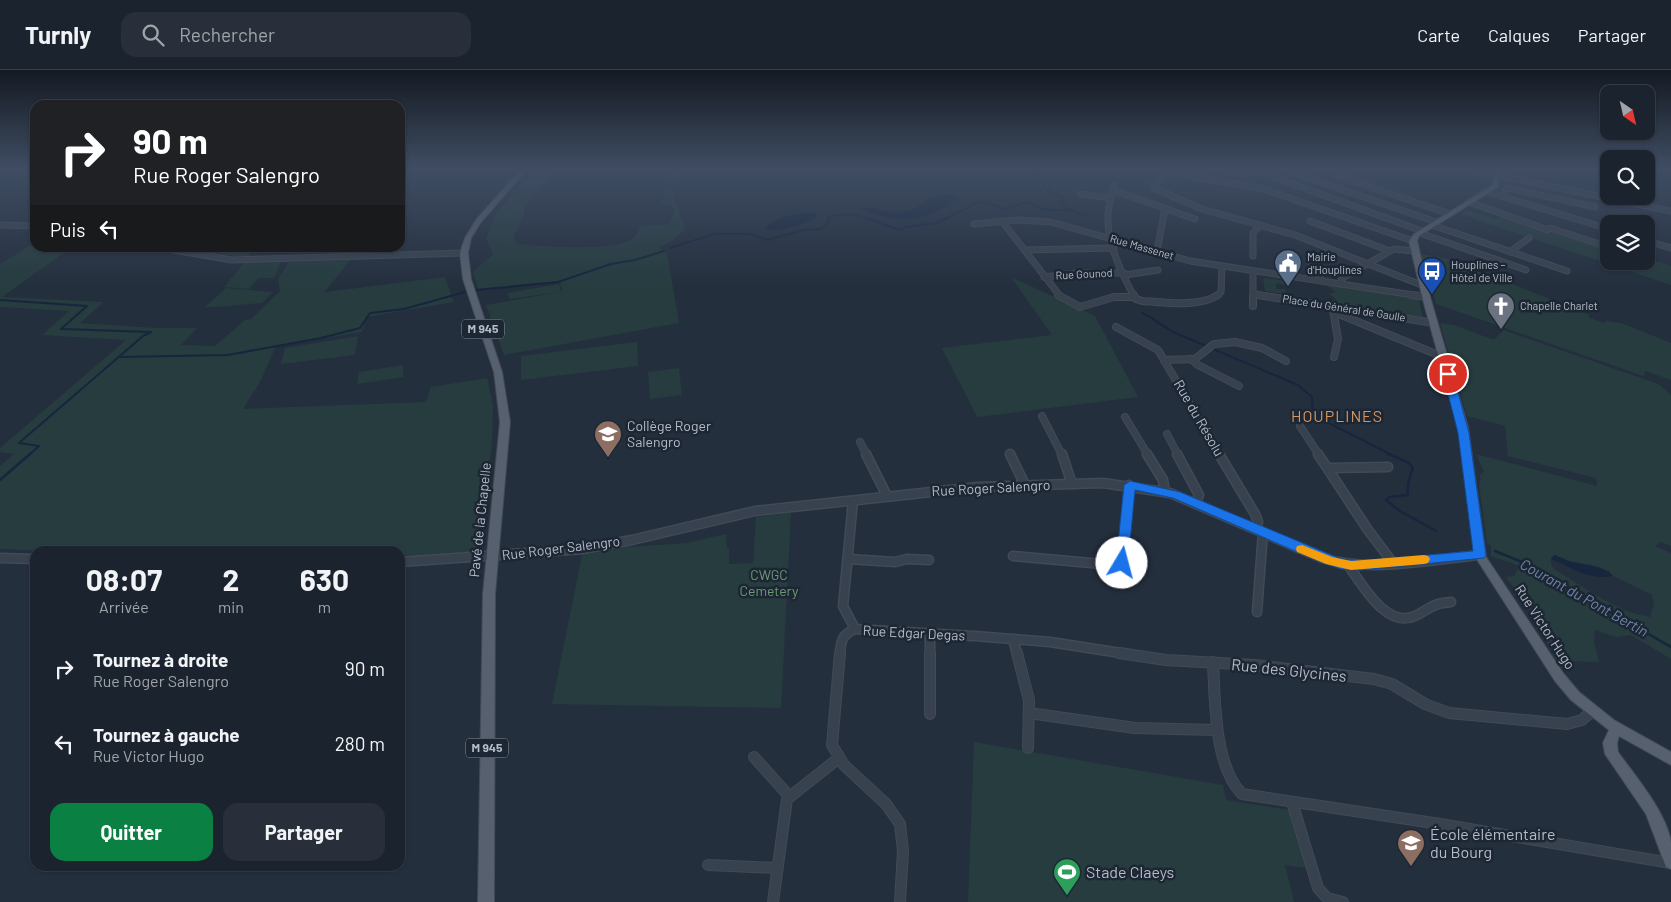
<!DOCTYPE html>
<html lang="fr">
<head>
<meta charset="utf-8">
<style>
	body { margin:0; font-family:Barlow,sans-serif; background:#282f3a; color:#f1f3f6; height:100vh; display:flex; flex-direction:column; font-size:19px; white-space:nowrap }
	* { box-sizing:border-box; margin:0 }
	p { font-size:16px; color:#a0a4aa }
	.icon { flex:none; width:28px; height:28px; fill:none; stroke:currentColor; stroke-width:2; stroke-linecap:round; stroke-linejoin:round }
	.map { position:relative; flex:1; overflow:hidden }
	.details { position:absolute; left:30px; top:476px; width:375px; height:325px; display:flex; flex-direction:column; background:#1b232e; border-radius:15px; box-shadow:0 1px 4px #0004,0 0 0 1px #39404a }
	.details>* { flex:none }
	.banner { position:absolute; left:30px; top:30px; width:375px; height:152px; border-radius:15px; box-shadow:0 1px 4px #0004,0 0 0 1px #39404a; background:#202124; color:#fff; overflow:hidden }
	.needle { width:32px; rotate:146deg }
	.controls { position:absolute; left:1600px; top:15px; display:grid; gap:10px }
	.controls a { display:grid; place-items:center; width:55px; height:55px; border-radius:10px; background:#1b232e; box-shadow:0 1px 4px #0004,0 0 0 1px #39404a; font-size:25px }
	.pin { position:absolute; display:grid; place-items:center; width:42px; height:42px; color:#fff; margin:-21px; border:2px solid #fff; border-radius:50%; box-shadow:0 1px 5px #0007 }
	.me { position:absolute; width:55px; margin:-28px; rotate:8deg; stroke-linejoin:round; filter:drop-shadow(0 0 4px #0008) }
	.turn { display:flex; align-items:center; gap:18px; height:105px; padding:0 20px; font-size:22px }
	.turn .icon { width:65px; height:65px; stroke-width:2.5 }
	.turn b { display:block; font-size:35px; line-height:42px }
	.then { display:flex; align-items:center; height:48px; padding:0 20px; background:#0003; gap:10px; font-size:19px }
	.eta { display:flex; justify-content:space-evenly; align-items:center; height:85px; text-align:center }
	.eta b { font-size:30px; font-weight:700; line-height:35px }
	.action { display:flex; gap:10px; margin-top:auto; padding:10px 20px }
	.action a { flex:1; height:58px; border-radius:15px; background:#0b8043; color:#fff; font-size:20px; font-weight:700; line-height:58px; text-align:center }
	.action a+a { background:#282f3a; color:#f1f3f6 }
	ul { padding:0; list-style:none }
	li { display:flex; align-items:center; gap:15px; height:75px; padding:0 20px }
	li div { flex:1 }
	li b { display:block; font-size:19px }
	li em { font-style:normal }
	header { display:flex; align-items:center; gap:30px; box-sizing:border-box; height:70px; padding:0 25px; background:#1b232e; border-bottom:1px solid #39404a }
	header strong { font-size:24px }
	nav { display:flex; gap:28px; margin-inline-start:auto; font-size:18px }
	.search { width:350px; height:45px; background:#282f3a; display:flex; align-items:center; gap:12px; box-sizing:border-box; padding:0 18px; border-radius:15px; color:#a0a4aa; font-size:19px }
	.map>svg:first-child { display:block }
	.green { fill:#263c3f; fill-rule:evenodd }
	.water { fill:#17263d }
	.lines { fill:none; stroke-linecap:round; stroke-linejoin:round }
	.stream-far1 { stroke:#17263d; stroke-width:2 }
	.stream { stroke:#17263d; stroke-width:2.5 }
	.minor-far3-casing { stroke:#414a57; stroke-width:7 }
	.minor-far2-casing { stroke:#414a57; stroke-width:8 }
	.minor-far1-casing { stroke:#414a57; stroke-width:11 }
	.minor-casing { stroke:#414a57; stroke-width:12 }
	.major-casing { stroke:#414a57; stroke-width:2 }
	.minor-far3 { stroke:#38414e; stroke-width:5 }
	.minor-far2 { stroke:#38414e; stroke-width:6 }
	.minor-far1 { stroke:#38414e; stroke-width:8 }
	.minor { stroke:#38414e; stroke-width:10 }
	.major { fill:#56606e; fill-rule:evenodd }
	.route { fill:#1a73e8; stroke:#114b97 }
	.slow { fill:#f59e0b }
	.labels { text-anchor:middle; stroke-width:5; stroke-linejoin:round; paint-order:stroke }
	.far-street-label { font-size:11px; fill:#b4bcc9; stroke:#1d2633 }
	.far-poi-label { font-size:11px; fill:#b4bcc9; stroke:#1d2633; text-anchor:start }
	.shield { fill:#1d2633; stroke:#878f9c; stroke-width:1 }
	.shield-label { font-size:12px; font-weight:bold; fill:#b4bcc9 }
	.street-label { font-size:14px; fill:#b4bcc9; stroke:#1d2633 }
	.poi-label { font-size:14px; fill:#b4bcc9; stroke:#1d2633; text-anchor:start }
	.park-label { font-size:14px; fill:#6b9b76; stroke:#1d2633 }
	.water-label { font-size:15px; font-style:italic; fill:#6d85a9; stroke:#1d2633 }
	.quarter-label { font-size:16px; letter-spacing:1px; fill:#d69662; stroke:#1d2633 }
	.near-street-label { font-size:16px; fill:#b4bcc9; stroke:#1d2633 }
	.near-poi-label { font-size:16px; fill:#b4bcc9; stroke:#1d2633; text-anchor:start }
</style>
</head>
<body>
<header>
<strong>Turnly</strong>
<div class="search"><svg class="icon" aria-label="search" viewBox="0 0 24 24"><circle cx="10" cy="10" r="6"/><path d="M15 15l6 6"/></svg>Rechercher</div>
<nav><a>Carte</a><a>Calques</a><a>Partager</a></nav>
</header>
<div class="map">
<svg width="1671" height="832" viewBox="0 0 1671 832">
	<rect width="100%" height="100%" fill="#242f3e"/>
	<g class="green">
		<path d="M536 98H558C547 112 535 123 524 138L525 144 513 167 516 173 524 175C549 176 616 182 633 168 637 165 639 159 642 155H669L675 138 670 137V135H660L671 109 670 98 686 100 677 105 670 115 681 148 684 151 685 159 673 170 659 177 667 183 679 253 504 285 486 235 559 222 509 229 508 223 559 214 561 221H563L559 212 478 219 473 202 493 184 486 168 495 145Z"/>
		<path d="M1467 140 1496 149 1500 147 1551 164 1553 162 1609 180V191H1646V188L1671 196V215L1460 144Z"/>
		<path d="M29 176H35V178H71L2 227 104 232 80 253 154 258H197L181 275 215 276 245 250 251 249 280 221 278 209 289 192 350 190 325 222 445 207 454 232 366 247 362 262 276 276 260 312 243 339 426 332 431 317 487 308 493 335 492 373 478 483 400 487V481H45L0 479V396L14 384 0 382V378L126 270 42 265 69 241 0 237V194Z"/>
		<path d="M177 178H253L248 188Z"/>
		<path d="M1421 184 1449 189 1590 245 1588 247 1604 253 1606 251 1621 253 1671 273V310L1646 301 1643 306 1436 234Z"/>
		<path d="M281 192 274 208H258L249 219 224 217 244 193Z"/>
		<path d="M1011 207 1095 246 1138 327 977 347 942 278 1052 265Z"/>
		<path d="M1266 208 1286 211 1285 215 1276 213V219H1285L1287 223 1296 226 1265 221 1263 209Z"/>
		<path d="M1326 215 1416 228 1419 230 1423 247 1328 234 1326 233 1336 229 1329 224 1336 222Z"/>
		<path d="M226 218 273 222 262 233C243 234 224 237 205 237Z"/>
		<path d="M1440 253 1454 255 1494 270 1503 260 1647 310 1660 315 1671 325V476L1661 472 1655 476 1671 483V589L1631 565 1616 567 1595 560 1594 572 1599 592 1557 591 1525 533 1506 507 1514 506 1520 496 1491 486V476L1487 473 1479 414 1481 410 1479 405 1484 402 1476 384 1597 416 1596 408 1508 386 1505 356 1467 346ZM1551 487H1561L1571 492 1609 501 1613 506 1652 525 1654 534 1650 547C1616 542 1585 517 1555 500L1551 494Z"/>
		<path d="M358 266 355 285 281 294 285 278Z"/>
		<path d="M637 272 638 296 521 310V286Z"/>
		<path d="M403 295V307L357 314 359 302Z"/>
		<path d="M679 298 682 325 650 329 648 302Z"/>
		<path d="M791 443 781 638 552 634 582 485 628 477 687 473 726 464 727 478H729V494L753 493 756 447Z"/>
		<path d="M974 672 1223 715 1226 730 1290 740 1307 798 1285 795 1294 832H968Z"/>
	</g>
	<g class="water">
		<path d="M950 125 958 126V129C927 151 897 155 863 139L865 137C878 138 891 144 905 141 917 139 920 134 930 129 936 126 943 126 950 125Z"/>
		<path d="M808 142 818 145C813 153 777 162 767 160L766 157 783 147Z"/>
		<path d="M1554 485C1560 487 1566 491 1573 492 1587 495 1602 495 1613 506 1589 511 1573 498 1551 489Z"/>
	</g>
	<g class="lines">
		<g class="stream-far1">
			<path d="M1031 98 1046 119 1062 127 1064 130 1060 132 1068 140 1086 145"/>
			<path d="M670 178 714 164H749L768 170 803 160 821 159 827 155 829 147C854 138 876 153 900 160L905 157 937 153 976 133 983 132 1006 139 1023 133H1030L1042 139 1069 141"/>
			<path d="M476 220 558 212 611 194 635 190 664 181"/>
			<path d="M0 230 87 236 61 259 151 262 143 266 19 373 39 376 29 385"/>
			<path d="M1142 243C1154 248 1162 256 1173 262L1298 315 1312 327 1313 345 1392 385"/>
			<path d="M121 287 228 285 321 268 360 258 370 243 404 239 465 222"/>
		</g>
		<g class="stream">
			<path d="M1388 384C1430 399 1404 397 1408 425L1389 427 1386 430 1400 441 1436 461"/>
			<path d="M0 410 30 384"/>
			<path d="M1495 481 1522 492 1671 577"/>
		</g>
		<g class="minor-far3-casing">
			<g id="minor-far3">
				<path d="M1172 98 1171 103 1154 113V118L1202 139 1295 165 1424 216"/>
				<path d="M1210 98 1242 104 1255 101"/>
				<path d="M1249 98 1422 161"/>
				<path d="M1280 98 1436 152"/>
				<path d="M1461 98 1671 141"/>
				<path d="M1171 103 1264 119 1413 171"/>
				<path d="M1338 106 1450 144"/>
				<path d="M1114 116C1112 125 1109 134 1108 143 1106 171 1121 203 1134 226"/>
				<path d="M1113 120 1195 149"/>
				<path d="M1484 121 1609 159"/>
				<path d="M1081 124 1111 128"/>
				<path d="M1506 127 1503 123 1508 118 1595 137"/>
				<path d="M1469 132 1548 160 1550 158 1609 177"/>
				<path d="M1002 151 1060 226"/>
				<path d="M1310 151 1390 181"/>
				<path d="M974 154 1019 150 1051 152 1190 191 1420 226"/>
				<path d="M0 155 35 156"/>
				<path d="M1432 155 1567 201"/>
				<path d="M1420 163 1526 200"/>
				<path d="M1646 171 1671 178"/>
				<path d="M162 178 232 190 464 183"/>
				<path d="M1024 180 1114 178"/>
				<path d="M1157 182 1165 138"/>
				<path d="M1510 182 1529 168"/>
				<path d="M1253 186V163L1260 155"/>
				<path d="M1310 191 1322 211"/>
				<path d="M1253 201V226"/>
				<path d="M1125 205 1158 200"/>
				<path d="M1044 207 1076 203H1124"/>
				<path d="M1341 214V210L1344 207 1394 179 1414 181"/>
				<path d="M1253 224 1266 226"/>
				<path d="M1216 226 1221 222 1222 196"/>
			</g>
		</g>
		<g class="minor-far2-casing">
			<g id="minor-far2">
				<path d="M1058 225 1080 237 1114 227H1134"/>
				<path d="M1134 225 1136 229 1142 231C1164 232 1198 238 1218 225"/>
				<path d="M1253 225V236"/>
				<path d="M1258 225 1434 253"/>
				<path d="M1411 225 1426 227"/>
				<path d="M1333 239 1338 269 1334 287"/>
				<path d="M1334 242 1443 287"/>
				<path d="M1116 257 1158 280 1220 385"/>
				<path d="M1191 289 1198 295 1239 316"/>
				<path d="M1164 290 1195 289 1214 274 1235 272 1262 278 1286 291"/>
				<path d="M1042 346 1062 385"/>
				<path d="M1125 347 1148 385"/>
				<path d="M1300 356 1319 385"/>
				<path d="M1167 364 1178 385"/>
				<path d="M860 372 867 385"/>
			</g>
		</g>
		<g class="minor-far1-casing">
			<g id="minor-far1">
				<path d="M866 384 887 426"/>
				<path d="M1010 384 1025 415"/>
				<path d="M1062 384 1072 414"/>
				<path d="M1147 384 1163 410 1165 422"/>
				<path d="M1177 384 1199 425 1196 433"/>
				<path d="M1219 384 1255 444 1258 452 1256 459"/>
				<path d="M1318 384 1368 460 1393 493"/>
				<path d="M1328 398 1388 397"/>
				<path d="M1013 486 1113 495 1120 494 1124 487 1129 415"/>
				<path d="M0 488 35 489"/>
				<path d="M848 489 895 492 907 489 929 490"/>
				<path d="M400 492 583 479 632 470 755 441 978 417 1103 413 1170 423 1322 488C1369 503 1430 490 1479 485"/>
				<path d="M1348 495C1362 514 1386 559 1415 546 1432 538 1430 534 1451 532"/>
				<path d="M1257 542 1263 462"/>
				<path d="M855 559 973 566"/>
				<path d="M930 564V584"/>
				<path d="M975 566 1050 572 1127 584"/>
				<path d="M1013 569 1017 584"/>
				<path d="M840 584C841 570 842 565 855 559L843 536 853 431"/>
			</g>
		</g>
		<g class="minor-casing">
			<g id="minor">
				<path d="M840 583 832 675 844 695 886 734 900 754 903 781 900 832"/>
				<path d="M930 583V644"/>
				<path d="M1017 583 1029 630 1028 678"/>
				<path d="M1119 583 1166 590 1254 595 1374 609 1392 614 1425 634 1449 643 1567 654 1582 650 1592 641"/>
				<path d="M1213 592C1215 630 1214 696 1242 724L1440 754 1671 793"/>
				<path d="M1029 643 1135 658 1216 660"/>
				<path d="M754 687 789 726"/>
				<path d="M1292 732 1318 818 1327 828 1343 832"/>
				<path d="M708 795 777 798"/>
				<path d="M773 832 787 729 839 688"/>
			</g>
		</g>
		<g class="major-casing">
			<g id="major">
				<path d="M522 98H528L481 152 471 168 468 183 471 209 502 302 510 352 495 524 494 832H478L483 524 500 352 494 302 463 209 460 183 465 168 476 150Z"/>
				<path d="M1494 98H1500L1498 117 1419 166 1417 171 1431 230 1468 357 1486 487 1563 603 1579 622 1614 650 1671 682V695L1619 666 1617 673 1618 682C1636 707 1666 742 1671 772 1671 780 1671 790 1671 799L1666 797 1646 744 1605 684 1603 673 1609 660 1571 630 1555 611 1476 488 1458 357 1423 230 1409 171 1414 164 1493 115Z"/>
			</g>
		</g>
		<use href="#minor-far3" class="minor-far3"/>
		<use href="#minor-far2" class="minor-far2"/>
		<use href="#minor-far1" class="minor-far1"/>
		<use href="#minor" class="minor"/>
		<use href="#major" class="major"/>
	</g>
	<linearGradient id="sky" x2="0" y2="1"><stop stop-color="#141a22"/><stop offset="0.46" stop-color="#3f4d63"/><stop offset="1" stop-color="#3f4d63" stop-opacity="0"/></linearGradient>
	<rect width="1671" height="215" fill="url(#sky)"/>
	<path class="route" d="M1448 301 1453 304 1469 363 1486 485 1484 488 1361 500 1341 499 1318 491 1173 428 1135 420 1128 493 1126 496H1117L1116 493 1124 415 1130 411 1180 422 1341 489 1361 491 1473 481 1458 363 1443 304Z"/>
	<path class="slow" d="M1302 475 1332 487 1351 491 1424 485 1428 486 1430 489 1428 493 1424 494 1351 500 1326 494 1297 482 1296 479 1297 476Z"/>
	<defs>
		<g id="civic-pin" transform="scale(1.4375)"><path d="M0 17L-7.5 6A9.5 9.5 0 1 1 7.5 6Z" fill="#5c6f8a" stroke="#1d2633"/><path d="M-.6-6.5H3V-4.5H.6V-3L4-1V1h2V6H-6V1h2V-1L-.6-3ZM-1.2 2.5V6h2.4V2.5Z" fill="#fff"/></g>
		<g id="bus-pin" transform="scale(1.4375)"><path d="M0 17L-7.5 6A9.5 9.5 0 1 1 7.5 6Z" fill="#1a4fb4" stroke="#1d2633"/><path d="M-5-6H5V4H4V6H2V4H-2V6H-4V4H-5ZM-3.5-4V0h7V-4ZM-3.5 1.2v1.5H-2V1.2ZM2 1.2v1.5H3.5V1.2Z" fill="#fff"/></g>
		<g id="church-pin" transform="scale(1.4375)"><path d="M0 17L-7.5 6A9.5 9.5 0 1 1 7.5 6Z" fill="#6b7280" stroke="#1d2633"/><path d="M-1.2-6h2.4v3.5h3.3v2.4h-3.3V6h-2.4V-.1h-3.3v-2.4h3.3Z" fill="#fff"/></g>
		<g id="school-pin" transform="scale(1.4375)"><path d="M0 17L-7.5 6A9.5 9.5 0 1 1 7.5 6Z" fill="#8d6e63" stroke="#1d2633"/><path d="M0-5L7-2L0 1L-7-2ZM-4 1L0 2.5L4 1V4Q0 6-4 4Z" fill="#fff"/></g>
		<g id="stadium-pin" transform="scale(1.4375)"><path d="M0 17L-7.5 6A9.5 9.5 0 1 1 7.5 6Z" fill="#2e9e5b" stroke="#1d2633"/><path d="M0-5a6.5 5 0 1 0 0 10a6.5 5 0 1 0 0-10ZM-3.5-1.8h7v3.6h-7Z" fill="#fff"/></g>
	</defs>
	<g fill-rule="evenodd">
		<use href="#civic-pin" x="1288" y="193"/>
		<use href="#bus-pin" x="1432" y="201"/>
		<use href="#church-pin" x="1501" y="236"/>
		<use href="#school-pin" x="608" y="364"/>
		<use href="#school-pin" x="1411" y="773"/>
		<use href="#stadium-pin" x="1067" y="802"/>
	</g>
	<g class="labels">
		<g class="far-street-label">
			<text transform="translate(1142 177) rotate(16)" y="4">Rue Massenet</text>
			<text transform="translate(1084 204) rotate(-3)" y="4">Rue Gounod</text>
			<text transform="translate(1344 238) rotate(9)" y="4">Place du Général de Gaulle</text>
		</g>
		<g class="far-poi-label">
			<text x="1307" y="191">Mairie<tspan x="1307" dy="13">d'Houplines</tspan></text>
			<text x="1451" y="199">Houplines –<tspan x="1451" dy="13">Hôtel de Ville</tspan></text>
			<text x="1520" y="240">Chapelle Charlet</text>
		</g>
		<g class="shield">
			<rect x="462" y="249.5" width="42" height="19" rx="4"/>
			<rect x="466" y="668.5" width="42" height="19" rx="4"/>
		</g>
		<g class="shield-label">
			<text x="483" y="263">M 945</text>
			<text x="487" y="682">M 945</text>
		</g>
		<g class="street-label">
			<text transform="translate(1199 348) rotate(60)" y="5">Rue du Résolu</text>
			<text transform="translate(991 418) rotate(-3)" y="5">Rue Roger Salengro</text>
			<text transform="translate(480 450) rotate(-84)" y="5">Pavé de la Chapelle</text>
			<text transform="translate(561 478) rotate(-7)" y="5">Rue Roger Salengro</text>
			<text transform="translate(1545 557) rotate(57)" y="5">Rue Victor Hugo</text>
			<text transform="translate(914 563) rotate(3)" y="5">Rue Edgar Degas</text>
		</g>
		<g class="poi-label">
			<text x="627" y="361">Collège Roger<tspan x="627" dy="16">Salengro</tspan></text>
		</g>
		<g class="park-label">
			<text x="769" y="510">CWGC<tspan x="769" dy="16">Cemetery</tspan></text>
		</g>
		<g class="water-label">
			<text transform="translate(1584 528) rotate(29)" y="5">Courant du Pont Bertin</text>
		</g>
		<g class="quarter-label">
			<text x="1337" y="352">HOUPLINES</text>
		</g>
		<g class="near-street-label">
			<text transform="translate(1289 600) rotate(6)" y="6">Rue des Glycines</text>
		</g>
		<g class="near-poi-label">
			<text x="1430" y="770">École élémentaire<tspan x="1430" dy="18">du Bourg</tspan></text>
			<text x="1086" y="808">Stade Claeys</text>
		</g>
	</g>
</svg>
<div class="controls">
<a><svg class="needle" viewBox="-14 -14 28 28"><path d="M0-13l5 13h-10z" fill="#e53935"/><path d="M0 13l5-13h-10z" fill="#a0a4aa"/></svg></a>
<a><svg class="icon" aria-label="search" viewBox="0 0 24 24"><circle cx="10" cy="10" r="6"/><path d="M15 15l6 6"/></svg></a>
<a><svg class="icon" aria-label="layers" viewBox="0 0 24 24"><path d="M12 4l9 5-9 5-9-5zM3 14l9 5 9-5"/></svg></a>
</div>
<div class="pin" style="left:1448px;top:304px;background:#d93025"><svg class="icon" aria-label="arrive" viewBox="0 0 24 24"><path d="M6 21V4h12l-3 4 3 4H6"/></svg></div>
<svg class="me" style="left:1122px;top:493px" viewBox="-20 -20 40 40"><circle r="19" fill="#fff"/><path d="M0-13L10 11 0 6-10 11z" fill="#1a73e8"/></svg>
<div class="banner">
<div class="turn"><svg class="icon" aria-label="right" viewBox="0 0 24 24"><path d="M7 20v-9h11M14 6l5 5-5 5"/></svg><div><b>90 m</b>Rue Roger Salengro</div></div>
<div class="then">Puis<svg class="icon" aria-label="left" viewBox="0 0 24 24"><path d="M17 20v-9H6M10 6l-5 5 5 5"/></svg></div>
</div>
<section class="details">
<div class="eta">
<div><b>08:07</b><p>Arrivée</p></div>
<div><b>2</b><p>min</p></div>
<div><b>630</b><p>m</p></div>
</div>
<ul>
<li><svg class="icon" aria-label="right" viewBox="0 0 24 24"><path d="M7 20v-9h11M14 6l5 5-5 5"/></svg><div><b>Tournez à droite</b><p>Rue Roger Salengro</p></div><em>90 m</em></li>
<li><svg class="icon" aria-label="left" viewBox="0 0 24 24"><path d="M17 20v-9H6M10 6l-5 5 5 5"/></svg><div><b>Tournez à gauche</b><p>Rue Victor Hugo</p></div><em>280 m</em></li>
</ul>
<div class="action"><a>Quitter</a><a>Partager</a></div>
</section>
</div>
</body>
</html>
